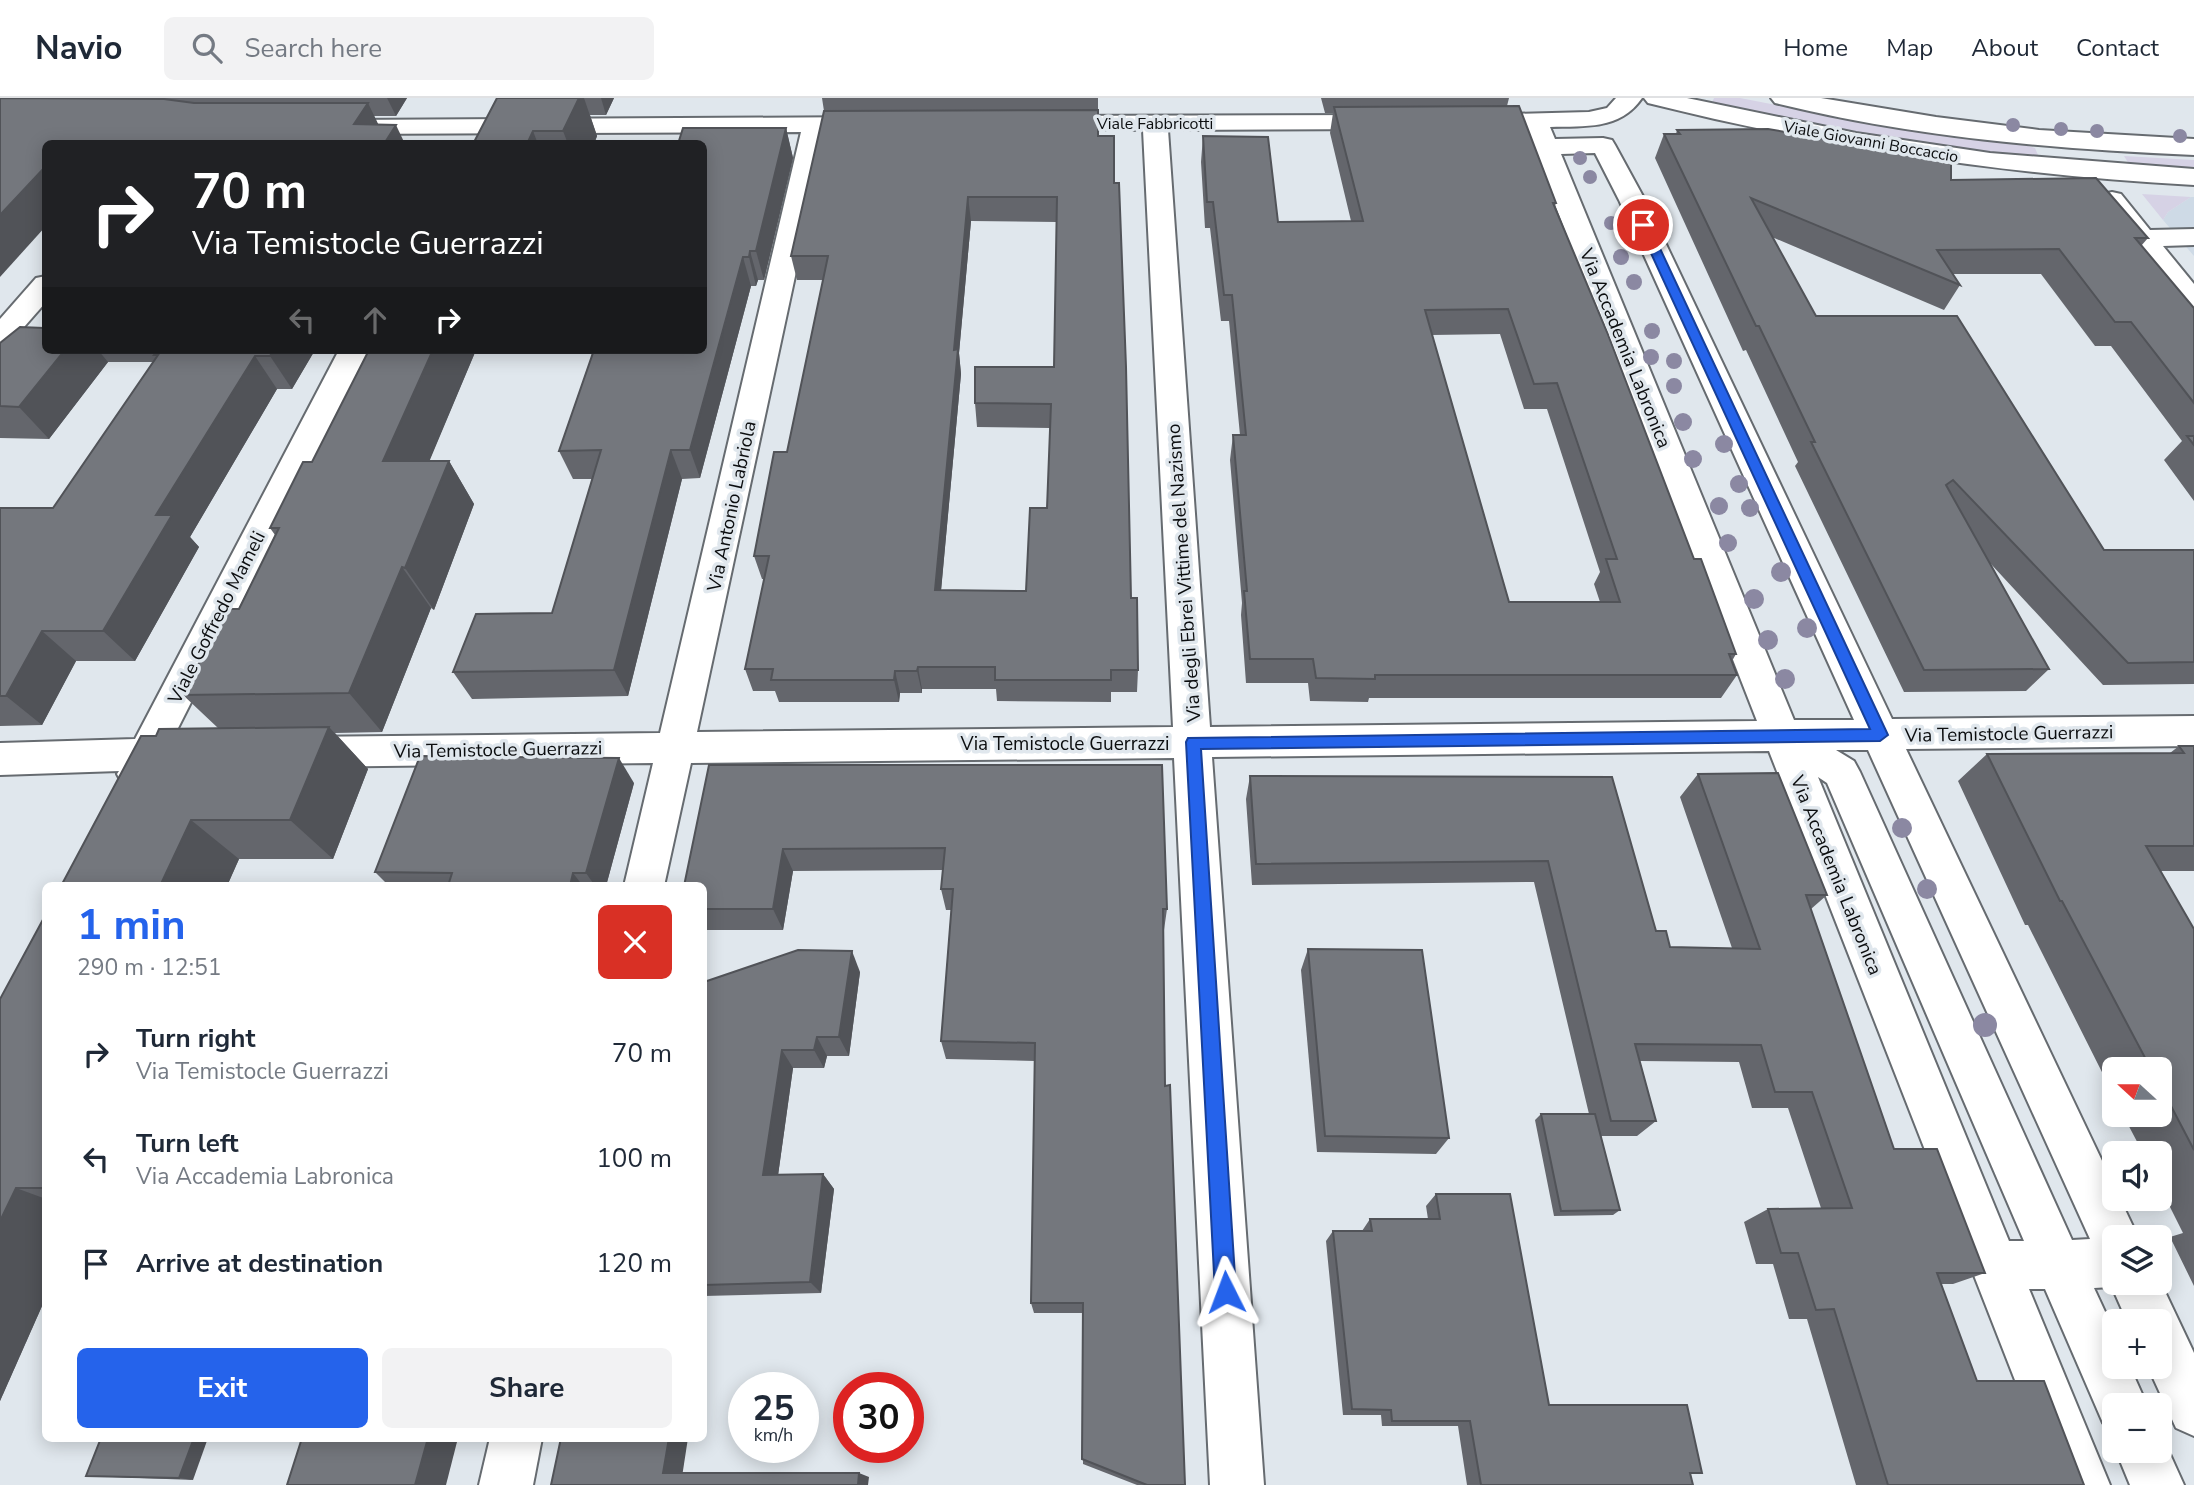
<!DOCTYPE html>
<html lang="en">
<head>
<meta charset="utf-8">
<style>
	body { margin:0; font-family:"Nunito Sans",sans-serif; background:#f2f2f3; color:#1f2937; height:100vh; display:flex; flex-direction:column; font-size:26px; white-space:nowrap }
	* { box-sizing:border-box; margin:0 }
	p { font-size:23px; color:#747a83 }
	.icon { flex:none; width:38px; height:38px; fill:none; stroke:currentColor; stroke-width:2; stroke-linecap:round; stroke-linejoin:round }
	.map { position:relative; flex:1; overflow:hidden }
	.side { position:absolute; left:42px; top:784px; width:665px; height:560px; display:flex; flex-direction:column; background:#fff; border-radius:10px; box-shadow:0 4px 18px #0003 }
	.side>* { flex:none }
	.top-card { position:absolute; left:42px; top:42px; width:665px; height:214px; border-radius:10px; box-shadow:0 4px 18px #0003; background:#202124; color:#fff; overflow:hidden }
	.needle { width:46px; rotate:291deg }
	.fabs { position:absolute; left:2102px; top:959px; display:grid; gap:14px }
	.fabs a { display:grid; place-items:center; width:70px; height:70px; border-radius:10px; background:#fff; box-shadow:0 4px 18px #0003; font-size:35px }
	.speed { position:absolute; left:728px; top:1274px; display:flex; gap:14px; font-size:35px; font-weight:700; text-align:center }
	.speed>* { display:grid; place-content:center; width:91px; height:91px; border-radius:50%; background:#fff; box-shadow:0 4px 18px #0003; line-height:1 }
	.speed small { font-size:18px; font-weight:400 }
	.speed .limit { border:10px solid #d22; background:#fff; color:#111 }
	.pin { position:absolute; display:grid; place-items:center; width:60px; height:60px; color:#fff; margin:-30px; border:4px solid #fff; border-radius:50%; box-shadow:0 2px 7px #0007 }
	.me { position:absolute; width:77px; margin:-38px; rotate:357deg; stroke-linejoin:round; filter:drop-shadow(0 0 5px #0008) }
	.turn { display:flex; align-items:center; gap:24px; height:147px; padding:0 35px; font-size:32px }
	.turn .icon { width:91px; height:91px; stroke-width:2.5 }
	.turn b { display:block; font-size:49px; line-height:60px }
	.lanes { display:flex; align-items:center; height:66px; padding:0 35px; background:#0003; justify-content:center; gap:35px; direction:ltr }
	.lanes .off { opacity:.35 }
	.round { display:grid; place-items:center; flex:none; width:74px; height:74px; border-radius:10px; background:#f2f2f3 }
	.headline { display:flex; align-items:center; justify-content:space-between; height:119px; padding:0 35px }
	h1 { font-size:42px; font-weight:700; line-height:52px; color:#2563eb }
	.primary-button { display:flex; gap:14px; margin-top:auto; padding:14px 35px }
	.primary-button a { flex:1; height:80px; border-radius:10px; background:#2563eb; color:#fff; font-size:28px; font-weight:700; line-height:80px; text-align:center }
	.primary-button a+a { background:#f2f2f3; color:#1f2937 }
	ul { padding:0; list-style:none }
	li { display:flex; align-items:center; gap:21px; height:105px; padding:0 35px }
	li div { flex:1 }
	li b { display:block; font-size:26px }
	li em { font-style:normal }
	header { display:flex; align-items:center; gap:42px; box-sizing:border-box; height:98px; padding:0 35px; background:#fff; border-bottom:2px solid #e0e1e3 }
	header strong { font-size:33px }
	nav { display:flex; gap:38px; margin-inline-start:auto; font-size:24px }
	.search { width:490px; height:63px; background:#f2f2f3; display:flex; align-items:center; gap:18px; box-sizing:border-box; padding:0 24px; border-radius:10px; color:#747a83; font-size:26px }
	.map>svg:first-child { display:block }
	.built { fill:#cedae6 }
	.green { fill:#d6d2e5 }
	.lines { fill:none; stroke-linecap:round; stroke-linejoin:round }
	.minor-casing { stroke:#666b70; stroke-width:4 }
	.major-casing { stroke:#666b70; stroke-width:4 }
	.minor { fill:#fff; fill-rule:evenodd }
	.major { fill:#fff; fill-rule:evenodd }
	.tree { fill:#8b88a2 }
	.wall { fill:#64666c; fill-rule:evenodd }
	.shaded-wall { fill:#515358 }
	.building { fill:#74777d; stroke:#515358; stroke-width:2; fill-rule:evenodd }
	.route { fill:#2563eb; stroke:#184099; stroke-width:2 }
	.labels { text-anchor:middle; stroke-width:7; stroke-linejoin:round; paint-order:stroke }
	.far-street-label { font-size:16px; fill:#0b0d0f; stroke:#e0e7ed }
	.street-label { font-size:19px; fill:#0b0d0f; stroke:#e0e7ed }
</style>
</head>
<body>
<header>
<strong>Navio</strong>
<div class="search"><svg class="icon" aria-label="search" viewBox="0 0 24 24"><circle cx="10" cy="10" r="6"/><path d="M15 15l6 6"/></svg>Search here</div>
<nav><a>Home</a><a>Map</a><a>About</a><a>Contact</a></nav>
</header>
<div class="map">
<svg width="2194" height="1387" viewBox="0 0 2194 1387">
	<rect width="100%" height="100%" fill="#e0e7ed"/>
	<path class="built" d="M2191 99H2194V158L2163 122 2168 114Z"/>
	<g class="green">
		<path d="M1714 0H1740L1881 27 2017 45 2035 50 2038 57 2026 59 2005 58 1806 26 1711 7Z"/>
		<path d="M2124 58 2194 62V72L2131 69Z"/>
		<path d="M2142 96 2191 99 2168 114 2163 122Z"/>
	</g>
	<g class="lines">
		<g class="minor-casing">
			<g id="minor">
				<path d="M1616 0H1642C1620 32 1585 28 1550 29L1555 41 1603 40 1612 42 1615 47 1645 102 1892 621 2194 618V648L1906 651 2114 1088V1101H2120L2138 1139H2114V1185L2160 1183 2194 1255V1338L2176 1330 2148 1269H2160V1223H2127L2112 1189 2094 1190 2114 1233V1269H2130L2147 1307H2114V1330L2103 1325 2045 1191H2029L2110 1387H2056L1769 653 1212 659 1264 1387H1210L1174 660 691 665 664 788H624L653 665 299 669 286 665 280 654 286 643 299 639 660 635 801 34 345 36 336 34 333 29 336 24 345 22 873 19 882 21 885 26 882 31 826 34 697 634 1173 629 1143 32 1036 30 1033 25 1036 20 1045 18 1384 17 1393 19 1396 24 1393 29 1384 31 1168 32 1210 629 1757 623 1525 30 1463 29 1460 24 1463 19 1472 17 1589 14 1607 10ZM1595 55 1619 102 1854 622H1794L1561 56ZM1836 652H1868L2090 1141 2072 1142 1860 674 1854 663ZM1818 679 1827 685 2024 1143H2009Z"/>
				<path d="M2112 94 2121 96 2150 132 2194 131V147L2163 148 2194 186V214L2184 211 2099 102 2103 96Z"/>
				<path d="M46 178V204L10 245 0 248V221L36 180Z"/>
				<path d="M339 252H369L173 640 196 644 202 655 196 666 183 670 157 671 149 687 136 692 123 687 117 676 119 673 0 677V645L135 641Z"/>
				<path d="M2160 1334 2184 1387H2130L2116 1353H2160Z"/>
				<path d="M490 1340H542L533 1387H479Z"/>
			</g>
		</g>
		<g class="major-casing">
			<g id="major">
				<path d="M1644 0H1687L1856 35 1990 55 2194 71V87C2009 77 1827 50 1648 5Z"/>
				<path d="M1771 0H1821L1936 19 2039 32 2194 41V57C2054 51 1911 39 1775 5Z"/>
			</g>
		</g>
		<use href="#minor" class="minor"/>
		<use href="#major" class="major"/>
	</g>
	<g class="tree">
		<circle cx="2013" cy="27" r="7"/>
		<circle cx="2061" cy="31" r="7"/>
		<circle cx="2097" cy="33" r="7"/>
		<circle cx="2180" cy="38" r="7"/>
		<circle cx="1580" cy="60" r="7"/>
		<circle cx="1590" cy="79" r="7"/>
		<circle cx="1611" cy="125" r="7"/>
		<circle cx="1621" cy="159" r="8"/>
		<circle cx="1634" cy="184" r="8"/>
		<circle cx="1652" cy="233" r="8"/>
		<circle cx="1651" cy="259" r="8"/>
		<circle cx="1674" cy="263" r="8"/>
		<circle cx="1674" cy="288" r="8"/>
		<circle cx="1683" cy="324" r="9"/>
		<circle cx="1724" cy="346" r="9"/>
		<circle cx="1693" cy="361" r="9"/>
		<circle cx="1739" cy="386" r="9"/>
		<circle cx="1719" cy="408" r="9"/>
		<circle cx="1750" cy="410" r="9"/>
		<circle cx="1728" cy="445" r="9"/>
		<circle cx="1781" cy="474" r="10"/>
		<circle cx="1754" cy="501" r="10"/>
		<circle cx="1807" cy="530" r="10"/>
		<circle cx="1768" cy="542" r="10"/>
		<circle cx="1785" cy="581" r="10"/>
		<circle cx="1902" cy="730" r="10"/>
		<circle cx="1927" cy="791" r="10"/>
		<circle cx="1985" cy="927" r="12"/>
	</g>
	<g class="wall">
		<path d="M0 0H407L396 18H374L378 27 46 46Z"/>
		<path d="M497 0H614L606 17H590L597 38 594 46H473Z"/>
		<path d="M822 0H1098V38L1114 85 1131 500 1138 572 1137 594H1111V604L997 603 996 591H922V595H900L899 604H779L775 593H753L745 571 764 481H762L754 458 787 354 823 182H797L791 158 824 13ZM971 123 1057 124 1054 269 975 305 977 329 1050 330 1047 410 1026 493 941 492 961 276 959 255Z"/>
		<path d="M1321 0H1509L1507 8 1556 105 1555 108 1694 461 1736 556 1732 563 1737 577 1721 600H1369L1368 604 1310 603 1308 585H1246L1241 517 1242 505 1230 362 1233 337H1240L1229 223H1221L1210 130H1205L1201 64 1203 38 1278 124 1351 123 1330 35 1333 15H1325ZM1500 236 1524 311H1547L1600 474 1594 486 1600 504H1509L1432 237Z"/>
		<path d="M786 30 793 60 764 182H758L756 188H751L700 380 682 381 628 598 472 601 453 574 552 515 592 381H573L559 353 592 257 590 252H704Z"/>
		<path d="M1677 32 1951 82 2148 140 2141 148 2194 210V403L2164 362 2182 343 2111 248H2095L2041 176H1953L1960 187 1944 212 1772 139 1816 218 2104 452H2194V586L2103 587 1990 465 2049 571 2026 593 1904 594 1795 368 1798 364 1746 252 1743 253 1655 60 1664 36H1676Z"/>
		<path d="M44 230 46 252H315L292 291H277L190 439 199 449 135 563H76L42 627 0 628V410H53L154 264H108L49 341 0 340V245Z"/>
		<path d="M369 252H476L429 363H449L474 406 434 512 431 510 382 634 335 635 368 671 333 761H239L227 788H61L156 638 218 630 183 597 239 511 275 437 270 430 312 364Z"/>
		<path d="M2179 648H2194V773H2160L2194 831V1188L2170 1139 2183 1135 2160 1089V1055H2143L2123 1017H2160V971H2114V998L2028 827H2025L1958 683 1987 656 2170 655Z"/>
		<path d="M709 667 1167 811 1164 832H1163L1165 988 1185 1387H1137L1083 1366V1215H1034L1031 1205 1035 963 946 961 941 943 951 812H946L941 791 943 772 793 773 783 832H704V788Z"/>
		<path d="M1698 676 1827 797 1811 811 1894 1051 1985 1175 1953 1186H1941L1977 1283 2084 1387H1856L1807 1221H1789L1773 1166H1756L1744 1124 1768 1111 1821 1110 1788 1010H1752L1739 964 1640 963 1656 1023 1637 1038H1601L1620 1112 1613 1117 1554 1118 1535 1022 1541 1016H1589L1534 784 1252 787 1246 701 1250 678 1612 679 1656 833 1670 849 1732 850 1680 699Z"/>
		<path d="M634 685 606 788H389L375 774Z"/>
		<path d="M46 816V1199L0 1303V901Z"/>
		<path d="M1308 851 1449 1040 1436 1056 1317 1054 1301 872Z"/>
		<path d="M860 874 849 958H827L824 970H793L778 1077 823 1076 834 1091 821 1195 704 1198V884Z"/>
		<path d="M1436 1096 1549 1307 1702 1375 1690 1376 1693 1387H1467L1458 1328H1382L1381 1317H1343L1326 1143 1333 1133H1362L1370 1121H1428L1426 1108Z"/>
		<path d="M101 1340 193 1382 86 1378Z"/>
	</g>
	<g class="shaded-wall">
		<path d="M387 0H407L396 18Z"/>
		<path d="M579 0H584L597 38 594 46H568L563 33Z"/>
		<path d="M601 0H614L606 17Z"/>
		<path d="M368 5 384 38 354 26Z"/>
		<path d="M396 27 405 46H384Z"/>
		<path d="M786 30 793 60 764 182 756 153Z"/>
		<path d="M533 33 538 46H527Z"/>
		<path d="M46 68V128L0 179V117Z"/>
		<path d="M968 99 971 123 959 255 961 276 939 515 935 492 954 252Z"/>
		<path d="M750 153 758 182 756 188 749 159Z"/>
		<path d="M743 159 751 188 700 380 690 352Z"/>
		<path d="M65 252H98L108 264 49 341 19 309Z"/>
		<path d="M274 252H315L292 291 270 258Z"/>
		<path d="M433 252H476L411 407 383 363Z"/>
		<path d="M255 258 277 291 190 439 199 449 135 563 103 533 156 417Z"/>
		<path d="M671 352 682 381 628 598 614 572Z"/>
		<path d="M449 363 474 406 434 512 405 470Z"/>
		<path d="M402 469 431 510 382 634 349 595Z"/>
		<path d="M42 533 76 563 42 627 6 598Z"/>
		<path d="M918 569 922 591V595L917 573Z"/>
		<path d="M895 573 900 595 899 604 894 582Z"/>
		<path d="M329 629 368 671 333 761 290 722Z"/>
		<path d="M619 660 634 685 606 788H595L586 775Z"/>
		<path d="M191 722 239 761 227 788H160Z"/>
		<path d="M783 751 793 773 783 832 773 811Z"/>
		<path d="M573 775 583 788H570Z"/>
		<path d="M852 853 860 874 849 958 839 939Z"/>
		<path d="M817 939 827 958 824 970 814 952Z"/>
		<path d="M782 952 793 970 776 1092 763 1077Z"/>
		<path d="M823 1076 834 1091 821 1195 810 1184Z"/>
		<path d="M16 1090 46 1101V1199L0 1303V1123Z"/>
		<path d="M194 1340H208L193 1382 179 1380Z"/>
		<path d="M428 1340H458L446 1387H415Z"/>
		<path d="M669 1340H688L682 1379 663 1375Z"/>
		<path d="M859 1375 869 1379 868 1387H858Z"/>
	</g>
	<g class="building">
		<path d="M0 0 164 1 194 5H368L354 26 396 27 384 46H46V68L0 117Z"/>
		<path d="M497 0H579L563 33H533L527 46H473Z"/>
		<path d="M1519 8 1556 105H1553L1607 234 1694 461H1701L1736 556H1729L1737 577H1375V581L1316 580 1313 561H1250L1244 493H1247L1233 337H1246L1232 197H1224L1213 104H1207L1203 38 1268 39 1278 124 1363 123 1334 9ZM1508 211 1534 286 1557 285 1617 461H1606L1620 504H1509L1425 212Z"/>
		<path d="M1098 12V38H1114V85H1119L1126 269 1131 500H1137L1138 572H1111V582H995V569H918L917 573H895L894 582H771L773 571H745L769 458H754L774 354H787L828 158H791L824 13ZM968 99H1057L1054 269H975V305L1051 306 1047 410H1030L1026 493 935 492 958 251 954 252Z"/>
		<path d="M683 30H786L756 153H750L749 159H743L690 352H671L614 572 453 574 476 516 552 515 601 352 559 353 594 252H704V46H678Z"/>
		<path d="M1768 31 1951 63V82L2096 80 2148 140H2135L2194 210V305L2131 224H2115L2059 151 1937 152 1960 187 1751 100 1816 218H1957L2104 452H2194V564L2128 565 1953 382 1946 387 2049 571 1924 572 1811 344H1815L1759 228H1756L1664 36H1680L1677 32Z"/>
		<path d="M46 228V252H65L19 309 0 308V245L20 229 44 230Z"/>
		<path d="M158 252H274L270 258H255L156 417H172L103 533H42L6 598H0V410H53L158 257H154Z"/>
		<path d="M369 252H433L383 363H449L405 470 402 469 349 595 183 597 226 511H239L279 430H270L303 364H312Z"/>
		<path d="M2187 338H2194V347Z"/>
		<path d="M329 629 290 722H191L160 788H61L141 638H156L159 631Z"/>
		<path d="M2179 648H2194V748H2146L2194 831V1052L2160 987V971H2151L2062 803H2060L1987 656 2184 655Z"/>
		<path d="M420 658 619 660 586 775H573L570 788H448L452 775 375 774Z"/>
		<path d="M709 667H1162L1167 811H1163L1165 988 1170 987 1185 1387H1147L1082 1361 1083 1205H1031L1035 945 941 943 953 791H941L945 750 783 751 773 811H704V788H684Z"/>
		<path d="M1778 675 1827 797H1806L1894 1051H1937L1985 1175H1937L1977 1283H2044L2084 1387H1888L1834 1211 1816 1212 1798 1155H1781L1768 1111 1852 1110 1812 994H1775L1761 947 1635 946 1656 1023H1611L1548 763 1256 766 1250 678 1612 679 1656 833H1666L1670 849 1760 851 1698 676Z"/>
		<path d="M46 816V1090H16L0 1123V901Z"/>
		<path d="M1308 851 1422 852 1449 1040 1325 1038Z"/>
		<path d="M798 852 852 853 839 939H817L814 952H782L763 1077 823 1076 810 1184 704 1187V884Z"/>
		<path d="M1541 1016H1595L1620 1112 1561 1113Z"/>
		<path d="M1436 1096H1510L1549 1307H1687L1702 1375H1690L1693 1387H1481L1470 1323H1392L1391 1312 1352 1311 1333 1133H1372L1370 1121H1440Z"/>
		<path d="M101 1340H194L179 1380 86 1378Z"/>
		<path d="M302 1340H428L415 1387H287Z"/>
		<path d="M561 1340H669L663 1375H859L858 1387H551Z"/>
	</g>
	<path class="route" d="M1639 125 1649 127 1888 637 1880 643 1201 651 1236 1194 1233 1202 1226 1205 1218 1202 1215 1194 1186 644 1188 640 1870 631 1638 127Z"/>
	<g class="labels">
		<g class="far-street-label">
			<text x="1155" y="31">Viale Fabbricotti</text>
			<text transform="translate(1871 43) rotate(10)" y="6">Viale Giovanni Boccaccio</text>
		</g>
		<g class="street-label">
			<text transform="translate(1626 250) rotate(68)" y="7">Via Accademia Labronica</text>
			<text transform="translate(731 408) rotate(-78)" y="7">Via Antonio Labriola</text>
			<text transform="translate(1183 475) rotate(-94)" y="7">Via degli Ebrei Vittime del Nazismo</text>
			<text transform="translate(216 519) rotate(-63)" y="7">Viale Goffredo Mameli</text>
			<text transform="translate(2009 635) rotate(-1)" y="7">Via Temistocle Guerrazzi</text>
			<text x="1065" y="652">Via Temistocle Guerrazzi</text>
			<text transform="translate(498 651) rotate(-1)" y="7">Via Temistocle Guerrazzi</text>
			<text transform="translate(1837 777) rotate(68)" y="7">Via Accademia Labronica</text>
		</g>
	</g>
</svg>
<div class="fabs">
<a><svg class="needle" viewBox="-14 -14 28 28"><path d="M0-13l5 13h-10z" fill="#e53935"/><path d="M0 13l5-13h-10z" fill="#747a83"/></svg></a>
<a><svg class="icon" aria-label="sound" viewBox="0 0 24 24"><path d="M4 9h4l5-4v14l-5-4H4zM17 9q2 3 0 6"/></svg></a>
<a><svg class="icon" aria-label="layers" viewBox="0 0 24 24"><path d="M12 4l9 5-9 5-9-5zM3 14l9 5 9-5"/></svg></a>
<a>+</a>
<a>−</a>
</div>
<div class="speed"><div>25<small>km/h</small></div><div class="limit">30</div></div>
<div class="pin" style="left:1643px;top:127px;background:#d93025"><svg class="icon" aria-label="arrive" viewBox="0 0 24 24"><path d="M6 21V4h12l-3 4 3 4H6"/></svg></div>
<svg class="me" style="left:1226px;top:1194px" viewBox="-20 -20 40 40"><path d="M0-17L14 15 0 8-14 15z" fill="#2563eb" stroke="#fff" stroke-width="4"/></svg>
<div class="top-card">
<div class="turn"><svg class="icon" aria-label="right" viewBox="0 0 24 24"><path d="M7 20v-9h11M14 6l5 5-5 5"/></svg><div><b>70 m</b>Via Temistocle Guerrazzi</div></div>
<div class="lanes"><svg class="icon off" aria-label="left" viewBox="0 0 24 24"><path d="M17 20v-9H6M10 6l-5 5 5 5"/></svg><svg class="icon off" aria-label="ahead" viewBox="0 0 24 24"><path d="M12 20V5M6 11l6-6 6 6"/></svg><svg class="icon" aria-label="right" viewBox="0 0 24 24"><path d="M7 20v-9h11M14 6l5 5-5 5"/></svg></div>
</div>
<section class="side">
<div class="headline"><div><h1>1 min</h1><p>290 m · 12:51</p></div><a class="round" style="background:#d93025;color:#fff"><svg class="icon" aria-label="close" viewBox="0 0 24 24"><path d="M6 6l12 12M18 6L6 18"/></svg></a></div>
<ul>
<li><svg class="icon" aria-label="right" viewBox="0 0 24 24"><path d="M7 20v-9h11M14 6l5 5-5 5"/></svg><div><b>Turn right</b><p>Via Temistocle Guerrazzi</p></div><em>70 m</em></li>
<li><svg class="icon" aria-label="left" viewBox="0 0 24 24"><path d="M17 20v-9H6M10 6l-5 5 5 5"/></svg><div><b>Turn left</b><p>Via Accademia Labronica</p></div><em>100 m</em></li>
<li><svg class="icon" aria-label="arrive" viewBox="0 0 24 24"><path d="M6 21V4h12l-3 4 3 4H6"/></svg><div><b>Arrive at destination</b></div><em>120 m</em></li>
</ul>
<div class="primary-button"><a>Exit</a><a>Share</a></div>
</section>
</div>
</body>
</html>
